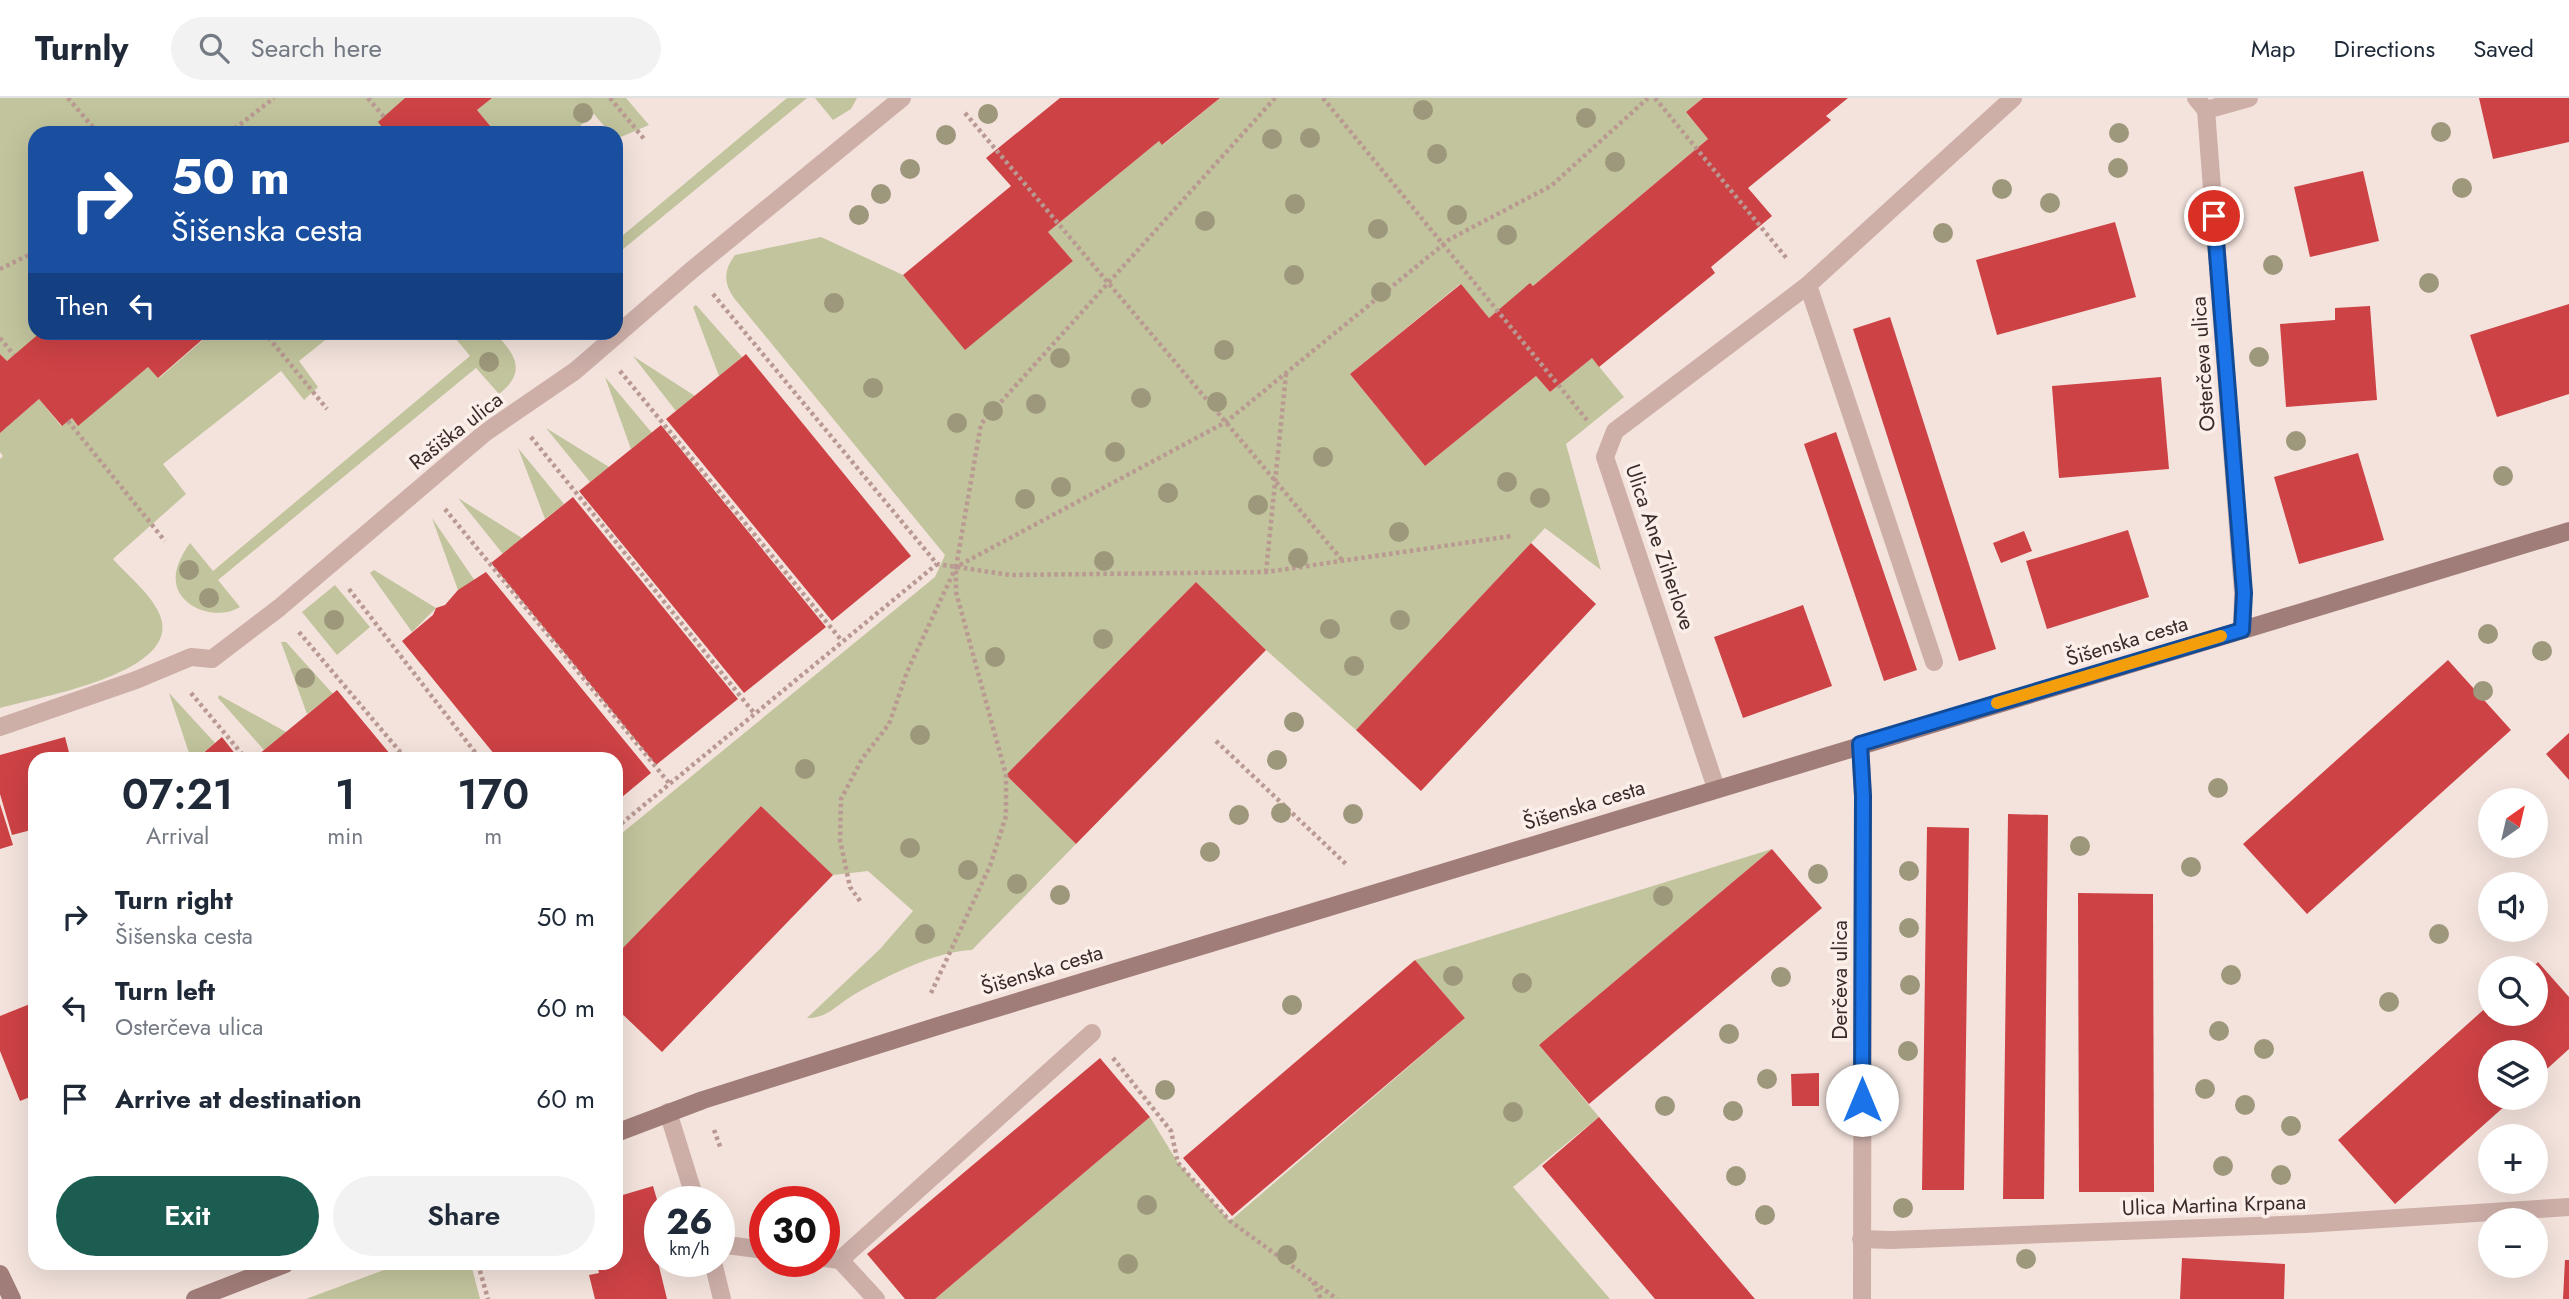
<!DOCTYPE html>
<html lang="en">
<head>
<meta charset="utf-8">
<style>
	body { margin:0; font-family:Jost,sans-serif; background:#f2f2f3; color:#1f2937; height:100vh; display:flex; flex-direction:column; font-size:26px; white-space:nowrap }
	* { box-sizing:border-box; margin:0 }
	p { font-size:23px; color:#747a83 }
	.icon { flex:none; width:38px; height:38px; fill:none; stroke:currentColor; stroke-width:2; stroke-linecap:round; stroke-linejoin:round }
	.map { position:relative; flex:1; overflow:hidden }
	.side { position:absolute; left:28px; top:654px; width:595px; height:518px; display:flex; flex-direction:column; background:#fff; border-radius:21px; box-shadow:0 7px 28px #0002 }
	.side>* { flex:none }
	.guide { position:absolute; left:28px; top:28px; width:595px; height:214px; border-radius:21px; box-shadow:0 7px 28px #0002; background:#1a4fa0; color:#fff; overflow:hidden }
	.needle { width:46px; rotate:34deg }
	.fabs { position:absolute; left:2478px; top:690px; display:grid; gap:14px }
	.fabs a { display:grid; place-items:center; width:70px; height:70px; border-radius:50%; background:#fff; box-shadow:0 7px 28px #0002; font-size:35px }
	.speed { position:absolute; left:644px; top:1088px; display:flex; gap:14px; font-size:35px; font-weight:700; text-align:center }
	.speed>* { display:grid; place-content:center; width:91px; height:91px; border-radius:50%; background:#fff; box-shadow:0 7px 28px #0002; line-height:1 }
	.speed small { font-size:18px; font-weight:400 }
	.speed .limit { border:10px solid #d22; background:#fff; color:#111 }
	.pin { position:absolute; display:grid; place-items:center; width:60px; height:60px; color:#fff; margin:-30px; border:4px solid #fff; border-radius:50%; box-shadow:0 2px 7px #0007 }
	.me { position:absolute; width:77px; margin:-38px; rotate:0deg; stroke-linejoin:round; filter:drop-shadow(0 0 5px #0008) }
	.turn { display:flex; align-items:center; gap:24px; height:147px; padding:0 28px; font-size:32px }
	.turn .icon { width:91px; height:91px; stroke-width:2.5 }
	.turn b { display:block; font-size:49px; line-height:60px }
	.then { display:flex; align-items:center; height:66px; padding:0 28px; background:#0003; gap:14px; font-size:26px }
	.eta { display:flex; justify-content:space-evenly; align-items:center; height:119px; text-align:center }
	.eta b { font-size:42px; font-weight:600; line-height:49px }
	.button { display:flex; gap:14px; margin-top:auto; padding:14px 28px }
	.button a { flex:1; height:80px; border-radius:42px; background:#1b5e51; color:#fff; font-size:28px; font-weight:600; line-height:80px; text-align:center }
	.button a+a { background:#f2f2f3; color:#1f2937 }
	ul { padding:0; list-style:none }
	li { display:flex; align-items:center; gap:21px; height:91px; padding:0 28px }
	li div { flex:1 }
	li b { display:block; font-size:26px }
	li em { font-style:normal }
	header { display:flex; align-items:center; gap:42px; box-sizing:border-box; height:98px; padding:0 35px; background:#fff; border-bottom:2px solid #e0e1e3 }
	header strong { font-size:33px }
	nav { display:flex; gap:38px; margin-inline-start:auto; font-size:24px }
	.search { width:490px; height:63px; background:#f2f2f3; display:flex; align-items:center; gap:18px; box-sizing:border-box; padding:0 24px; border-radius:38px; color:#747a83; font-size:26px }
	.map>svg:first-child { display:block }
	.green { fill:#c1c49c }
	.building { fill:#cd4245 }
	.lines { fill:none; stroke-linecap:round; stroke-linejoin:round }
	.path { stroke:#b99992; stroke-width:4.5; stroke-dasharray:3.5 3.5; stroke-linecap:butt }
	.lane { stroke:#cdafa8; stroke-width:18 }
	.street { stroke:#cdafa8; stroke-width:18 }
	.secondary { stroke:#a17d79; stroke-width:18 }
	.tree { fill:#9d987b }
	.route-casing { stroke:#114b97; stroke-width:18 }
	.route { stroke:#1a73e8; stroke-width:12 }
	.slow { stroke:#f59e0b; stroke-width:12 }
	.labels { text-anchor:middle; stroke-width:7; stroke-linejoin:round; paint-order:stroke }
	.street-label { font-size:21px; fill:#3a2a29; stroke:#fbefea }
</style>
</head>
<body>
<header>
<strong>Turnly</strong>
<div class="search"><svg class="icon" aria-label="search" viewBox="0 0 24 24"><circle cx="10" cy="10" r="6"/><path d="M15 15l6 6"/></svg>Search here</div>
<nav><a>Map</a><a>Directions</a><a>Saved</a></nav>
</header>
<div class="map">
<svg width="2569" height="1201" viewBox="0 0 2569 1201">
	<rect width="100%" height="100%" fill="#f4e3dd"/>
	<g class="green">
		<path d="M0 0H405L386 35H35V234L41 235 7 263 0 256Z"/>
		<path d="M492 0H626L649 27 616 41V35H610L594 16 572 35H496L477 12Z"/>
		<path d="M787 0H807L616 157V143Z"/>
		<path d="M815 0H857L851 11 833 22Z"/>
		<path d="M1220 0H1703L1686 14 1708 41 1533 188 1530 186 1489 220 1460 186 1350 276 1425 368 1536 278 1550 294 1592 260 1624 299 1566 346 1601 472 1545 430 1356 632 1266 552 1196 484 1006 677 1076 746 972 852C936 853 887 878 855 896 838 906 826 921 807 920L880 851 913 813 868 773 833 777 761 708 616 857V740L935 479 945 457 734 200C723 184 724 172 735 157L821 139 903 177 965 251 1073 163 1048 134 1159 43 1163 47Z"/>
		<path d="M696 207 742 259 719 278 693 209Z"/>
		<path d="M211 235H334L299 263 318 289 304 302 281 273 163 366 186 396 113 461C128 478 150 495 159 515 187 575 37 599 0 610V361L3 358 0 354V335L39 301 61 328 72 320 77 327 148 269 159 280Z"/>
		<path d="M451 235H495C516 257 527 274 499 296L476 270 218 482 240 509C221 521 188 514 178 492 171 475 181 458 190 445L213 473 470 258Z"/>
		<path d="M633 258 695 298 676 313Z"/>
		<path d="M605 279 652 335 631 351Z"/>
		<path d="M546 330 609 369 590 384Z"/>
		<path d="M518 350 564 406 545 421Z"/>
		<path d="M458 400 522 440 503 456Z"/>
		<path d="M432 420 475 483 458 492Z"/>
		<path d="M374 472 436 510 412 534 370 475Z"/>
		<path d="M335 487 370 529 337 557 302 514Z"/>
		<path d="M281 544H286L333 596 307 616Z"/>
		<path d="M169 595 215 645 195 661H191Z"/>
		<path d="M219 597 286 634 264 652 218 600Z"/>
		<path d="M1772 751 1539 947 1599 1019 1513 1089 1610 1201H935L1150 1019 1178 1065 1230 1123 1465 920 1415 862Z"/>
		<path d="M400 1166H471L480 1201H306Z"/>
	</g>
	<g class="building">
		<path d="M405 0H492L477 12 496 35H387L378 24Z"/>
		<path d="M1060 0H1220L1162 47 1159 43 1048 134 1073 163 965 252 903 177 1011 88 986 60Z"/>
		<path d="M1703 0H1848L1826 18 1831 22 1748 90 1772 118 1711 169 1715 175 1599 269 1592 260 1550 294 1536 278 1425 368 1350 276 1461 186 1489 220 1530 185 1533 188 1708 41 1686 14Z"/>
		<path d="M2479 0H2569V44L2493 61Z"/>
		<path d="M2363 73 2379 143 2310 159 2294 89Z"/>
		<path d="M2115 124 2136 199 1997 237 1976 162Z"/>
		<path d="M2569 206V296L2497 319 2470 237Z"/>
		<path d="M2370 208 2377 302 2286 309 2280 226 2335 222V210Z"/>
		<path d="M1890 219 1996 551 1959 563 1853 231Z"/>
		<path d="M41 234H211L158 280 148 269 78 328 72 320 62 328 39 301 0 335V256L7 263Z"/>
		<path d="M746 256 911 458 832 523 666 321Z"/>
		<path d="M2161 279 2169 371 2059 380 2052 288Z"/>
		<path d="M661 327 826 529 744 595 579 393Z"/>
		<path d="M1836 334 1917 572 1884 583 1804 346Z"/>
		<path d="M2358 355 2384 442 2299 466 2274 379Z"/>
		<path d="M573 399 738 601 656 667 491 465Z"/>
		<path d="M2128 432 2149 499 2047 531 2026 463Z"/>
		<path d="M2024 433 2032 453 2001 465 1993 445Z"/>
		<path d="M1531 445 1596 506 1421 693 1356 632Z"/>
		<path d="M486 474 651 675 616 704V662H499L402 543 433 517 436 510 445 507 458 492Z"/>
		<path d="M1196 484 1266 552 1076 746 1006 677Z"/>
		<path d="M1803 507 1832 588 1743 620 1714 539Z"/>
		<path d="M2448 562 2511 632 2307 816 2243 746Z"/>
		<path d="M337 592 395 662H252L264 652Z"/>
		<path d="M2569 635V682L2546 656Z"/>
		<path d="M65 639 71 662H35V731L12 737 0 696V657Z"/>
		<path d="M222 639 240 662H195L215 645Z"/>
		<path d="M0 706 13 747 0 751Z"/>
		<path d="M761 708 833 777 662 954 616 910V857Z"/>
		<path d="M2008 716 2048 717 2044 1101H2003Z"/>
		<path d="M1927 729 1969 730 1964 1092H1922Z"/>
		<path d="M1772 751 1822 810 1589 1006 1539 947Z"/>
		<path d="M2078 795 2153 796 2154 1094H2079Z"/>
		<path d="M1415 862 1465 920 1232 1118 1183 1060Z"/>
		<path d="M2538 864 2569 899V951L2536 981V954H2490V999H2515L2395 1106 2338 1042 2490 906V915H2536V870H2532Z"/>
		<path d="M35 904V997L20 1003 0 953V918Z"/>
		<path d="M1100 960 1150 1019 935 1201H905L867 1156Z"/>
		<path d="M1819 975V1008H1792L1791 976Z"/>
		<path d="M1599 1019 1755 1201H1655L1542 1068Z"/>
		<path d="M653 1088 660 1112 657 1160 667 1201H595L589 1177 599 1175 597 1166H616V1099Z"/>
		<path d="M2182 1160 2285 1166 2284 1201H2180Z"/>
		<path d="M2565 1162H2569V1201H2563Z"/>
	</g>
	<g class="lines">
		<g class="path">
			<path d="M68 0 98 35"/>
			<path d="M368 0 384 19"/>
			<path d="M610 0 645 42"/>
			<path d="M1323 0 1587 322"/>
			<path d="M1655 0 1788 162"/>
			<path d="M965 15 1342 462"/>
			<path d="M229 35 274 0"/>
			<path d="M0 171 35 154"/>
			<path d="M713 196 937 466 1010 477 1266 474 1512 438"/>
			<path d="M264 234 327 311"/>
			<path d="M0 240 14 257"/>
			<path d="M620 273 842 543"/>
			<path d="M68 323 165 443"/>
			<path d="M531 339 754 615"/>
			<path d="M445 411 669 685"/>
			<path d="M1266 474 1286 276"/>
			<path d="M349 491 481 662"/>
			<path d="M299 534 407 662"/>
			<path d="M191 595 247 662"/>
			<path d="M1216 643 1348 768"/>
			<path d="M616 730 937 466"/>
			<path d="M860 803 850 789 840 742 841 701 862 661 889 626 907 574 956 469 1226 324 1450 141 1551 88 1648 0"/>
			<path d="M931 895 990 768 1006 718V677L956 494V469L981 326 1275 0"/>
			<path d="M1113 960 1171 1033 1178 1065 1230 1123 1337 1201"/>
			<path d="M714 1032 721 1051"/>
			<path d="M478 1166 488 1201"/>
			<path d="M1313 1184 1321 1201"/>
		</g>
		<g class="lane">
			<path d="M719 1146 765 1152"/>
			<path d="M824 1160 840 1162 1092 935"/>
			<path d="M840 1162 876 1201"/>
		</g>
		<g class="street">
			<path d="M2196 0 2206 12 2243 495 2242 532"/>
			<path d="M2206 12 2249 0"/>
			<path d="M1808 187 1934 564"/>
			<path d="M0 629 136 582 191 559 212 561 279 510 486 334 575 273 693 171 902 0"/>
			<path d="M1860 646 1863 698 1862 1201"/>
			<path d="M1716 690 1605 359 1615 333 1808 187 2013 0"/>
			<path d="M668 1014 696 1104"/>
			<path d="M1861 1141 1891 1142 2305 1126 2569 1109"/>
			<path d="M713 1164 722 1201"/>
		</g>
		<g class="secondary">
			<path d="M616 1035 703 1002 954 923 2569 433"/>
			<path d="M0 1176 12 1201"/>
			<path d="M195 1201 285 1166"/>
		</g>
	</g>
	<g class="tree">
		<circle cx="1423" cy="12" r="10"/>
		<circle cx="583" cy="15" r="10"/>
		<circle cx="988" cy="16" r="10"/>
		<circle cx="1586" cy="20" r="10"/>
		<circle cx="2441" cy="34" r="10"/>
		<circle cx="2119" cy="35" r="10"/>
		<circle cx="946" cy="37" r="10"/>
		<circle cx="1310" cy="40" r="10"/>
		<circle cx="1272" cy="41" r="10"/>
		<circle cx="1437" cy="56" r="10"/>
		<circle cx="1615" cy="64" r="10"/>
		<circle cx="2118" cy="70" r="10"/>
		<circle cx="910" cy="71" r="10"/>
		<circle cx="2462" cy="90" r="10"/>
		<circle cx="2002" cy="91" r="10"/>
		<circle cx="881" cy="96" r="10"/>
		<circle cx="2050" cy="105" r="10"/>
		<circle cx="1295" cy="106" r="10"/>
		<circle cx="859" cy="117" r="10"/>
		<circle cx="1457" cy="117" r="10"/>
		<circle cx="1205" cy="123" r="10"/>
		<circle cx="1378" cy="131" r="10"/>
		<circle cx="1943" cy="135" r="10"/>
		<circle cx="1507" cy="137" r="10"/>
		<circle cx="2273" cy="167" r="10"/>
		<circle cx="1294" cy="177" r="10"/>
		<circle cx="2429" cy="185" r="10"/>
		<circle cx="1381" cy="194" r="10"/>
		<circle cx="834" cy="205" r="10"/>
		<circle cx="1224" cy="252" r="10"/>
		<circle cx="2259" cy="259" r="10"/>
		<circle cx="1060" cy="260" r="10"/>
		<circle cx="489" cy="264" r="10"/>
		<circle cx="873" cy="290" r="10"/>
		<circle cx="1141" cy="300" r="10"/>
		<circle cx="1217" cy="304" r="10"/>
		<circle cx="1036" cy="306" r="10"/>
		<circle cx="993" cy="313" r="10"/>
		<circle cx="957" cy="325" r="10"/>
		<circle cx="2296" cy="343" r="10"/>
		<circle cx="1115" cy="354" r="10"/>
		<circle cx="1323" cy="359" r="10"/>
		<circle cx="2503" cy="378" r="10"/>
		<circle cx="1507" cy="384" r="10"/>
		<circle cx="1061" cy="389" r="10"/>
		<circle cx="1168" cy="395" r="10"/>
		<circle cx="1540" cy="400" r="10"/>
		<circle cx="1025" cy="401" r="10"/>
		<circle cx="1258" cy="407" r="10"/>
		<circle cx="1399" cy="434" r="10"/>
		<circle cx="1298" cy="460" r="10"/>
		<circle cx="1104" cy="463" r="10"/>
		<circle cx="189" cy="472" r="10"/>
		<circle cx="209" cy="500" r="10"/>
		<circle cx="334" cy="522" r="10"/>
		<circle cx="1400" cy="522" r="10"/>
		<circle cx="1330" cy="531" r="10"/>
		<circle cx="2488" cy="536" r="10"/>
		<circle cx="1103" cy="541" r="10"/>
		<circle cx="2542" cy="553" r="10"/>
		<circle cx="995" cy="559" r="10"/>
		<circle cx="1354" cy="568" r="10"/>
		<circle cx="305" cy="580" r="10"/>
		<circle cx="2483" cy="593" r="10"/>
		<circle cx="1294" cy="624" r="10"/>
		<circle cx="920" cy="637" r="10"/>
		<circle cx="1277" cy="662" r="10"/>
		<circle cx="805" cy="671" r="10"/>
		<circle cx="2218" cy="690" r="10"/>
		<circle cx="1281" cy="715" r="10"/>
		<circle cx="1353" cy="716" r="10"/>
		<circle cx="1239" cy="717" r="10"/>
		<circle cx="2080" cy="748" r="10"/>
		<circle cx="910" cy="750" r="10"/>
		<circle cx="1210" cy="754" r="10"/>
		<circle cx="2191" cy="769" r="10"/>
		<circle cx="968" cy="772" r="10"/>
		<circle cx="1909" cy="773" r="10"/>
		<circle cx="1818" cy="776" r="10"/>
		<circle cx="1017" cy="786" r="10"/>
		<circle cx="1060" cy="797" r="10"/>
		<circle cx="1663" cy="798" r="10"/>
		<circle cx="1909" cy="830" r="10"/>
		<circle cx="925" cy="836" r="10"/>
		<circle cx="2439" cy="836" r="10"/>
		<circle cx="2231" cy="877" r="10"/>
		<circle cx="1453" cy="878" r="10"/>
		<circle cx="1781" cy="879" r="10"/>
		<circle cx="1522" cy="885" r="10"/>
		<circle cx="1910" cy="887" r="10"/>
		<circle cx="2389" cy="904" r="10"/>
		<circle cx="1292" cy="907" r="10"/>
		<circle cx="2219" cy="933" r="10"/>
		<circle cx="1729" cy="936" r="10"/>
		<circle cx="2264" cy="951" r="10"/>
		<circle cx="1908" cy="953" r="10"/>
		<circle cx="1767" cy="981" r="10"/>
		<circle cx="2205" cy="991" r="10"/>
		<circle cx="1165" cy="992" r="10"/>
		<circle cx="2245" cy="1007" r="10"/>
		<circle cx="1665" cy="1008" r="10"/>
		<circle cx="1733" cy="1013" r="10"/>
		<circle cx="1513" cy="1014" r="10"/>
		<circle cx="2291" cy="1028" r="10"/>
		<circle cx="2223" cy="1068" r="10"/>
		<circle cx="2281" cy="1077" r="10"/>
		<circle cx="1736" cy="1078" r="10"/>
		<circle cx="1147" cy="1107" r="10"/>
		<circle cx="1903" cy="1110" r="10"/>
		<circle cx="1765" cy="1117" r="10"/>
		<circle cx="1287" cy="1157" r="10"/>
		<circle cx="2026" cy="1161" r="10"/>
		<circle cx="1128" cy="1166" r="10"/>
	</g>
	<g class="lines">
		<g class="route-casing">
			<path id="route" d="M1862 1002 1863 698 1860 646 2242 532 2244 495 2214 118"/>
		</g>
		<use href="#route" class="route"/>
		<path class="slow" d="M1997 605 2221 538"/>
	</g>
	<g class="labels">
		<g class="street-label">
			<text transform="translate(2203 266) rotate(-94)" y="7">Osterčeva ulica</text>
			<text transform="translate(456 333) rotate(-38)" y="7">Rašiška ulica</text>
			<text transform="translate(1660 449) rotate(71)" y="7">Ulica Ane Ziherlove</text>
			<text transform="translate(2127 543) rotate(-17)" y="7">Šišenska cesta</text>
			<text transform="translate(1584 707) rotate(-17)" y="7">Šišenska cesta</text>
			<text transform="translate(1042 872) rotate(-17)" y="7">Šišenska cesta</text>
			<text transform="translate(1840 882) rotate(-90)" y="7">Derčeva ulica</text>
			<text transform="translate(2214 1107) rotate(-2)" y="7">Ulica Martina Krpana</text>
		</g>
	</g>
</svg>
<div class="fabs">
<a><svg class="needle" viewBox="-14 -14 28 28"><path d="M0-13l5 13h-10z" fill="#e53935"/><path d="M0 13l5-13h-10z" fill="#747a83"/></svg></a>
<a><svg class="icon" aria-label="sound" viewBox="0 0 24 24"><path d="M4 9h4l5-4v14l-5-4H4zM17 9q2 3 0 6"/></svg></a>
<a><svg class="icon" aria-label="search" viewBox="0 0 24 24"><circle cx="10" cy="10" r="6"/><path d="M15 15l6 6"/></svg></a>
<a><svg class="icon" aria-label="layers" viewBox="0 0 24 24"><path d="M12 4l9 5-9 5-9-5zM3 14l9 5 9-5"/></svg></a>
<a>+</a>
<a>−</a>
</div>
<div class="speed"><div>26<small>km/h</small></div><div class="limit">30</div></div>
<div class="pin" style="left:2214px;top:118px;background:#d93025"><svg class="icon" aria-label="arrive" viewBox="0 0 24 24"><path d="M6 21V4h12l-3 4 3 4H6"/></svg></div>
<svg class="me" style="left:1862px;top:1002px" viewBox="-20 -20 40 40"><circle r="19" fill="#fff"/><path d="M0-13L10 11 0 6-10 11z" fill="#1a73e8"/></svg>
<div class="guide">
<div class="turn"><svg class="icon" aria-label="right" viewBox="0 0 24 24"><path d="M7 20v-9h11M14 6l5 5-5 5"/></svg><div><b>50 m</b>Šišenska cesta</div></div>
<div class="then">Then<svg class="icon" aria-label="left" viewBox="0 0 24 24"><path d="M17 20v-9H6M10 6l-5 5 5 5"/></svg></div>
</div>
<section class="side">
<div class="eta">
<div><b>07:21</b><p>Arrival</p></div>
<div><b>1</b><p>min</p></div>
<div><b>170</b><p>m</p></div>
</div>
<ul>
<li><svg class="icon" aria-label="right" viewBox="0 0 24 24"><path d="M7 20v-9h11M14 6l5 5-5 5"/></svg><div><b>Turn right</b><p>Šišenska cesta</p></div><em>50 m</em></li>
<li><svg class="icon" aria-label="left" viewBox="0 0 24 24"><path d="M17 20v-9H6M10 6l-5 5 5 5"/></svg><div><b>Turn left</b><p>Osterčeva ulica</p></div><em>60 m</em></li>
<li><svg class="icon" aria-label="arrive" viewBox="0 0 24 24"><path d="M6 21V4h12l-3 4 3 4H6"/></svg><div><b>Arrive at destination</b></div><em>60 m</em></li>
</ul>
<div class="button"><a>Exit</a><a>Share</a></div>
</section>
</div>
</body>
</html>
